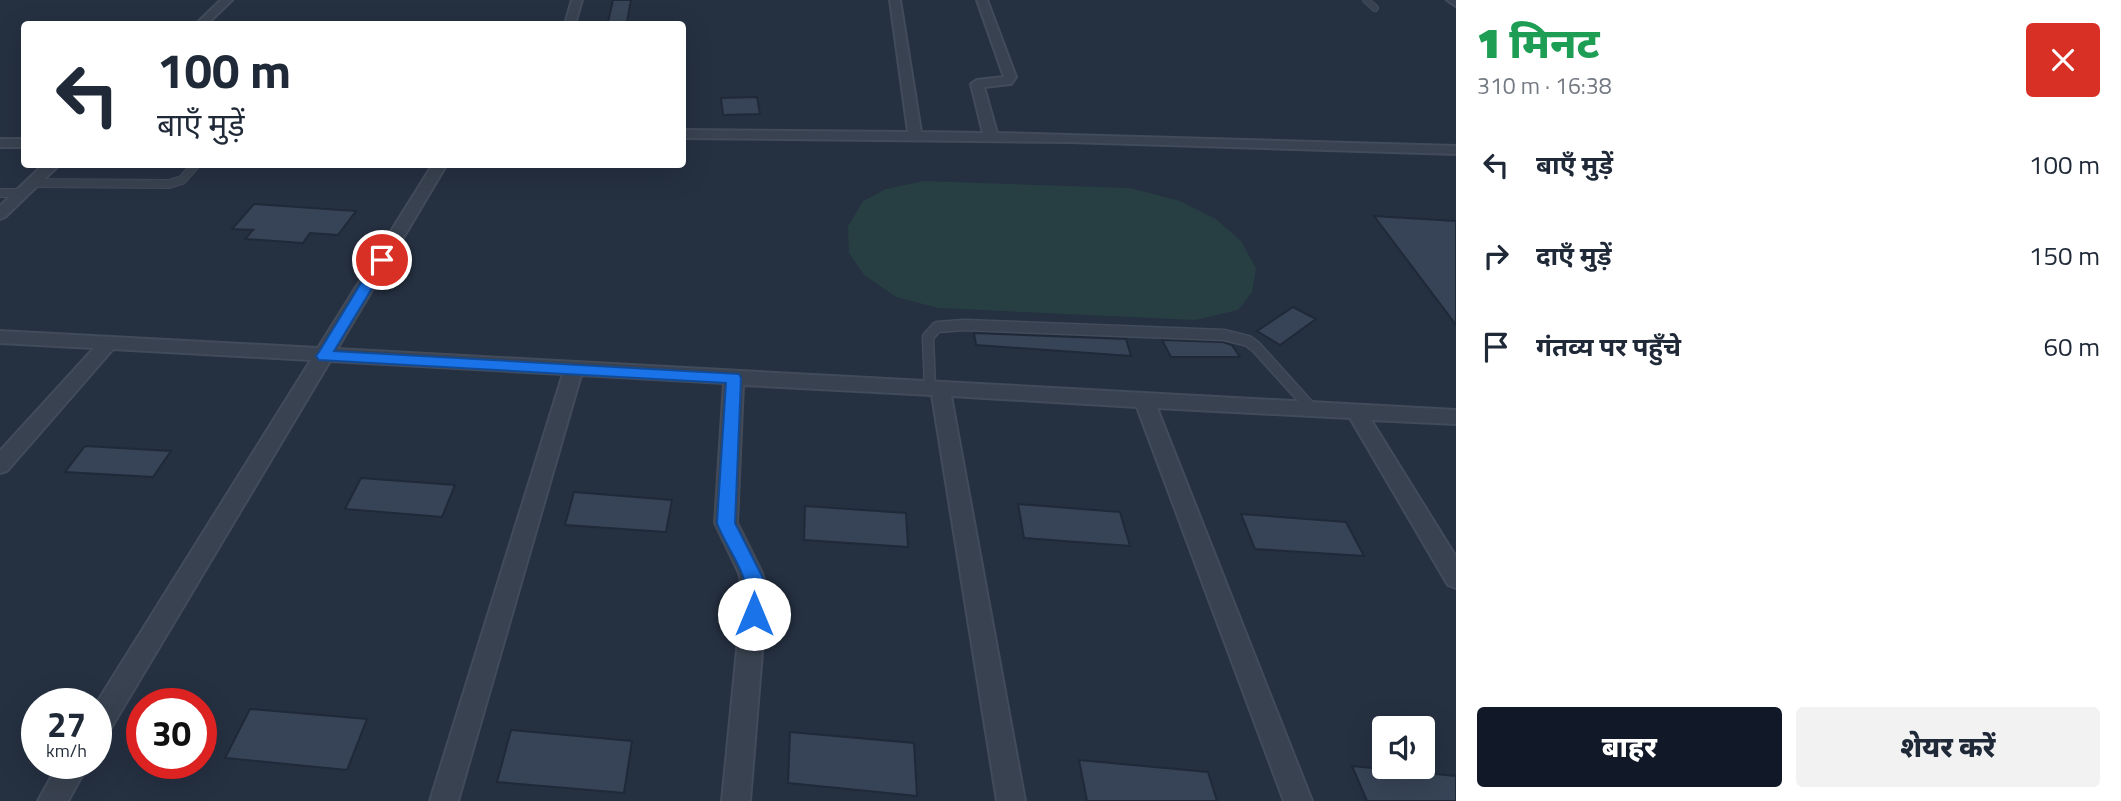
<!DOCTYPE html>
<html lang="hi">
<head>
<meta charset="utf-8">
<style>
	body { margin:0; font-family:"Titillium Web","Noto Sans Devanagari",sans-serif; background:#f2f2f3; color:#1f2937; height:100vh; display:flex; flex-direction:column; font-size:26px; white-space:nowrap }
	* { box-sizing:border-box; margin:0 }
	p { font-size:23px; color:#747a83 }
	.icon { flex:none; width:38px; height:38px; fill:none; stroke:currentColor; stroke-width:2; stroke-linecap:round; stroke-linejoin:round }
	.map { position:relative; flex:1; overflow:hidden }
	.side { display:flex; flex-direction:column; background:#fff; width:665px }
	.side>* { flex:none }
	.hud { position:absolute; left:21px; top:21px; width:665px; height:147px; border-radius:7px; box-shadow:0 7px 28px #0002; background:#fff; color:#1f2937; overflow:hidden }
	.controls { position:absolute; left:1372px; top:716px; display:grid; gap:14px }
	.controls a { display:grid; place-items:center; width:63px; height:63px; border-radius:7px; background:#fff; box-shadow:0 7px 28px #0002; font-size:35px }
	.speed { position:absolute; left:21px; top:688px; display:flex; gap:14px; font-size:35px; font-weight:700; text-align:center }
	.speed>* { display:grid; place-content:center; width:91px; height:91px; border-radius:50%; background:#fff; box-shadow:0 7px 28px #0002; line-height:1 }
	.speed small { font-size:18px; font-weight:400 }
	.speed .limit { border:10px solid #d22; background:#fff; color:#111 }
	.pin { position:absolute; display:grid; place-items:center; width:60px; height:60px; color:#fff; margin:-30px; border:4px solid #fff; border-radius:50%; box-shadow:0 2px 7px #0007 }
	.me { position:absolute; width:77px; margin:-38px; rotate:0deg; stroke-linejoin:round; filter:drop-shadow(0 0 5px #0008) }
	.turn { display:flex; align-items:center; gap:24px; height:147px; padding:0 21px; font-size:32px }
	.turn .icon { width:91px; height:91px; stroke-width:2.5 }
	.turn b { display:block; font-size:49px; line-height:60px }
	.round { display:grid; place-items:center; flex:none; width:74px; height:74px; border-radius:7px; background:#f2f2f3 }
	.headline { display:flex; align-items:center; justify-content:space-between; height:119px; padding:0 21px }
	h1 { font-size:42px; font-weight:800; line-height:52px; color:#1e9e55 }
	.primary-button { display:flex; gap:14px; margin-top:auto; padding:14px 21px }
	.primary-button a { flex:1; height:80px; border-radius:7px; background:#111827; color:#fff; font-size:28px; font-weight:800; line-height:80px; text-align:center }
	.primary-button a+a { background:#f2f2f3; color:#1f2937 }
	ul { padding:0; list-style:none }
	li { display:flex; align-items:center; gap:21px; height:91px; padding:0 21px }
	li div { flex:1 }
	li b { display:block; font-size:26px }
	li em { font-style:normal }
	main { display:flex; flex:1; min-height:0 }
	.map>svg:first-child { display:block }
	.green { fill:#273e42 }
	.building { fill:#374457; stroke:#202938; stroke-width:2 }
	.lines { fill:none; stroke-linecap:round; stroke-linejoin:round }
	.service-far2-casing { stroke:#424b5a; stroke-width:8 }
	.service-far1-casing { stroke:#424b5a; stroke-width:10 }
	.service-casing { stroke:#424b5a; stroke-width:13 }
	.minor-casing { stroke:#424b5a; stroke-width:4 }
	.service-far2 { stroke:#394250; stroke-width:6 }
	.service-far1 { stroke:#394250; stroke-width:8 }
	.service { stroke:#394250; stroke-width:10 }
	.minor { fill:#394250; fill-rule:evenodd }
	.route { fill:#1a73e8; stroke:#114b97; stroke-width:2 }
</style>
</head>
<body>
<main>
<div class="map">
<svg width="1456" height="801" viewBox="0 0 1456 801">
	<rect width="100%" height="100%" fill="#253041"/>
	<path class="green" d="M924 181 1130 188 1180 201 1216 219 1241 241 1256 268 1252 293 1238 310 1195 320 938 308 896 297 864 275 849 253 848 226 863 201 886 189Z"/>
	<g class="building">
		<path d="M613 0H631L627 22H608Z"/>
		<path d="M757 97 760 114 723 115 721 98Z"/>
		<path d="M254 204 356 211 338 235 310 233 303 243 245 239 253 230 232 229Z"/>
		<path d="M1374 216 1456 221V325Z"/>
		<path d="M1293 307 1316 319 1280 345 1257 331Z"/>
		<path d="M974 333 1126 339 1131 356 976 345Z"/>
		<path d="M1162 340 1223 342 1232 345 1240 357H1171Z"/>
		<path d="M85 446 171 451 153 477 65 472Z"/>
		<path d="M361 478 455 485 442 517 345 509Z"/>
		<path d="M574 492 672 500 666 532 565 525Z"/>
		<path d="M1018 504 1120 512 1130 546 1024 538Z"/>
		<path d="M805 506 906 513 908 547 804 540Z"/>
		<path d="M1241 514 1346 522 1364 556 1255 549Z"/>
		<path d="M250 709 367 719 347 770 225 758Z"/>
		<path d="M511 730 632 741 624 793 497 782Z"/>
		<path d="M790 732 914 743 917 796 788 783Z"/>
		<path d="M1079 760 1208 772 1217 801H1087Z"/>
		<path d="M1352 766 1456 776V801H1367Z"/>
	</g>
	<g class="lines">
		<g class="service-far2-casing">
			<path id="service-far2" d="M1366 0 1375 8"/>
		</g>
		<g class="service-far1-casing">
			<g id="service-far1">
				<path d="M33 183 169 184 182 180 196 164"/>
				<path d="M0 193H23"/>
			</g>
		</g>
		<g class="service-casing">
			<path id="service" d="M930 388 928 337 937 327 964 325 1224 335 1248 341 1256 347 1311 408"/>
		</g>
		<g class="minor-casing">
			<g id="minor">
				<path d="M221 0H232L207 24H196Z"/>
				<path d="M572 0H582L575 24H565Z"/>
				<path d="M890 0H900L921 132 983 133 971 84 977 80 1004 77 977 0H987L1016 77 1011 84 984 87 997 133 1456 146V154L1069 142 682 138V130L908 132Z"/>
				<path d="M1447 0H1456V6Z"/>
				<rect x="0" y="139" width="24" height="8"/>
				<path d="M44 164H60L5 217 0 219V206Z"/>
				<path d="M433 164H447L337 349 1456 410V424L1371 420 1456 557V588L1448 585 1350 418 1157 408 1312 801H1284L1137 407 951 396 1025 801H997L932 395 743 385 737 523 762 573 767 590 750 801H722L743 590 739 573 715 523 724 383 581 375 458 801H430L563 374 330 361 105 738 96 742V704L311 360 113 349 7 471 0 473V451L94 348 0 343V331L318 348Z"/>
				<path d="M59 763H89L68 801H38Z"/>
			</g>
		</g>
		<use href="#service-far2" class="service-far2"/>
		<use href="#service-far1" class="service-far1"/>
		<use href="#service" class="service"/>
		<use href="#minor" class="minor"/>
	</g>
	<path class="route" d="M382 256 389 260 334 351 739 374 741 378 735 523 763 578V614L761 620 754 623 747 620C741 607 747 594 744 580 741 565 723 541 717 523L726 383 319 360 316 356 319 352 375 260Z"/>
</svg>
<div class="controls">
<a><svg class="icon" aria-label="sound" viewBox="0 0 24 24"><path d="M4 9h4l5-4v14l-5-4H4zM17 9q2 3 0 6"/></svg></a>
</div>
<div class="speed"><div>27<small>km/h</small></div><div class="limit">30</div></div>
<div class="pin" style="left:382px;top:260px;background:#d93025"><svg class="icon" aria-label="arrive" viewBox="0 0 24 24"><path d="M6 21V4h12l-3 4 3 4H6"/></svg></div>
<svg class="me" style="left:754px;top:614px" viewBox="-20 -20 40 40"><circle r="19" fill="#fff"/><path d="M0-13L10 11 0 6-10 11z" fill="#1a73e8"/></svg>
<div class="hud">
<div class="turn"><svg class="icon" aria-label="left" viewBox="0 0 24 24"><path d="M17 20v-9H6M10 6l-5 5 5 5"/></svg><div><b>100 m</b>बाएँ मुड़ें</div></div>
</div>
</div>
<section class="side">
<div class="headline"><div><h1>1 मिनट</h1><p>310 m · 16:38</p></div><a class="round" style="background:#d93025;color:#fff"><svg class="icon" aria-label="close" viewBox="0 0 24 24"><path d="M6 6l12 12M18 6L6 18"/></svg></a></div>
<ul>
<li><svg class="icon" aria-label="left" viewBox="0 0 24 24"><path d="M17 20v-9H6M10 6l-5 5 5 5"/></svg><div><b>बाएँ मुड़ें</b></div><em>100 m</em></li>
<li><svg class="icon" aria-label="right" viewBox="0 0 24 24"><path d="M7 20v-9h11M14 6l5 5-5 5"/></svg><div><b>दाएँ मुड़ें</b></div><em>150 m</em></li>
<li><svg class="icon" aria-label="arrive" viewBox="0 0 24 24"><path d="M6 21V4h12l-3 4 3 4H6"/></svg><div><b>गंतव्य पर पहुँचे</b></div><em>60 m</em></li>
</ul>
<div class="primary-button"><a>बाहर</a><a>शेयर करें</a></div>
</section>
</main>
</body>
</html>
